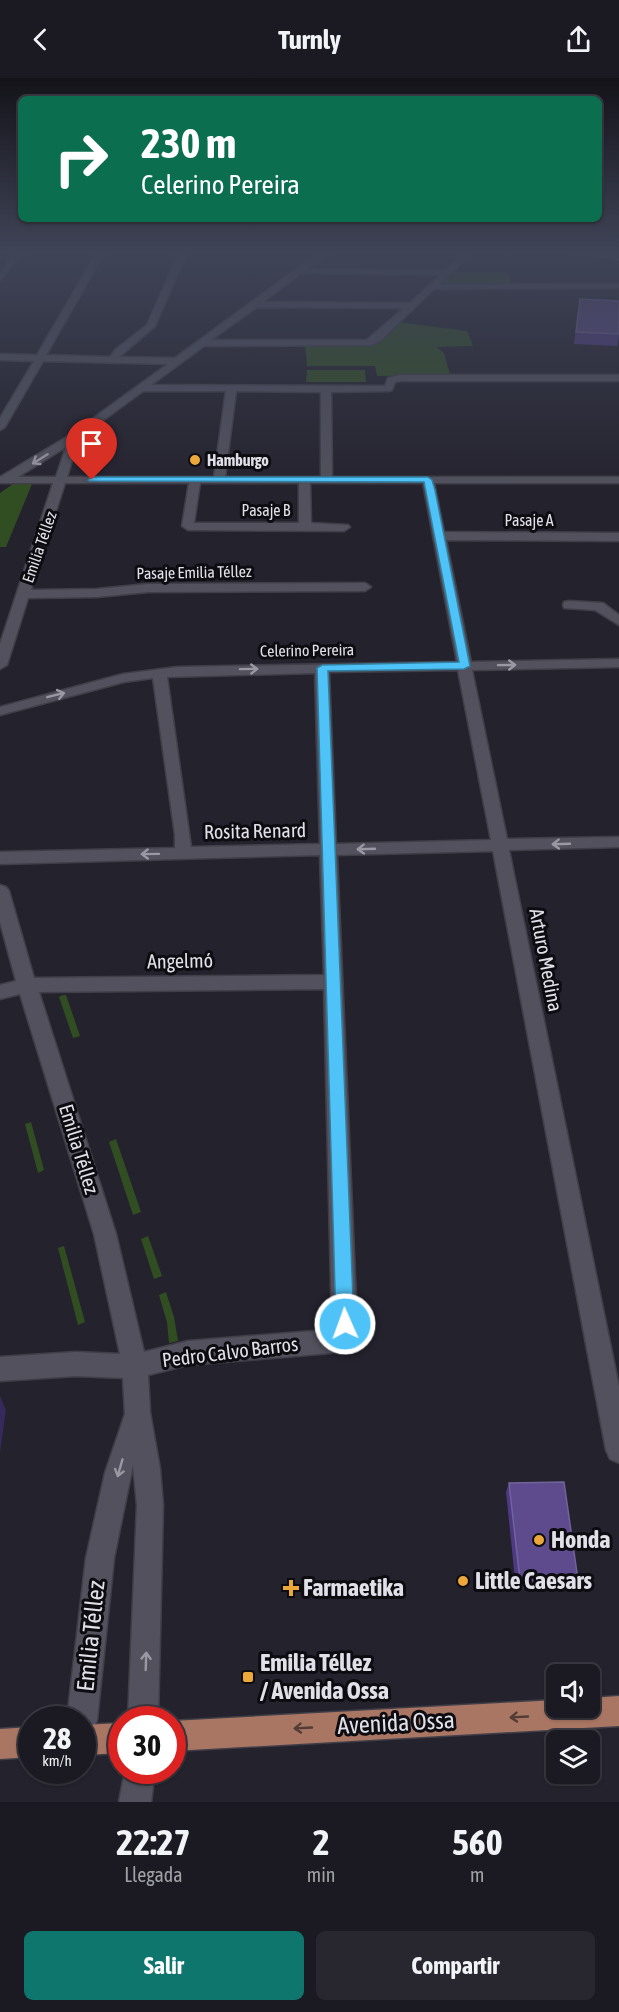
<!DOCTYPE html>
<html lang="es">
<head>
<meta charset="utf-8">
<style>
	body { margin:0; font-family:"Asap Condensed",sans-serif; background:#28272f; color:#f1f3f6; height:100vh; display:flex; flex-direction:column; font-size:22px; white-space:nowrap }
	* { box-sizing:border-box; margin:0 }
	p { font-size:20px; color:#a0a1a5 }
	.icon { flex:none; width:33px; height:33px; fill:none; stroke:currentColor; stroke-width:2; stroke-linecap:round; stroke-linejoin:round }
	.map { position:relative; height:1724px; overflow:hidden }
	.drawer { display:flex; flex-direction:column; background:#1b1a22; flex:1 }
	.drawer>* { flex:none }
	.top-card { position:absolute; left:18px; top:18px; width:584px; height:126px; border-radius:9px; box-shadow:0 2px 4px #0004,0 0 0 2px #393840; background:#0b6e4f; color:#fff; overflow:hidden }
	.controls { position:absolute; left:546px; top:1586px; display:grid; gap:12px }
	.controls a { display:grid; place-items:center; width:54px; height:54px; border-radius:9px; background:#1b1a22; box-shadow:0 2px 4px #0004,0 0 0 2px #393840; font-size:30px }
	.speed { position:absolute; left:18px; top:1628px; display:flex; gap:12px; font-size:30px; font-weight:700; text-align:center }
	.speed>* { display:grid; place-content:center; width:78px; height:78px; border-radius:50%; background:#1b1a22; box-shadow:0 2px 4px #0004,0 0 0 2px #393840; line-height:1 }
	.speed small { font-size:15px; font-weight:400 }
	.speed .limit { border:9px solid #d22; background:#fff; color:#111 }
	.pin { position:absolute; display:grid; place-items:center; width:51px; height:51px; color:#fff; margin:-62px -26px; border-radius:50% 50% 50% 0; rotate:-45deg; box-shadow:0 0 6px #0007 }
	.pin .icon { rotate:45deg }
	.me { position:absolute; width:66px; margin:-33px; rotate:358deg; stroke-linejoin:round; filter:drop-shadow(0 0 4px #0008) }
	.turn { display:flex; align-items:center; gap:21px; height:126px; padding:0 24px; font-size:27px }
	.turn .icon { width:78px; height:78px; stroke-width:2.5 }
	.turn b { display:block; font-size:42px; line-height:51px }
	.eta { display:flex; justify-content:space-evenly; align-items:center; height:102px; text-align:center }
	.eta b { font-size:36px; font-weight:700; line-height:42px }
	.primary-button { display:flex; gap:12px; margin-top:auto; padding:12px 24px }
	.primary-button a { flex:1; height:69px; border-radius:9px; background:#0f766e; color:#fff; font-size:24px; font-weight:700; line-height:69px; text-align:center }
	.primary-button a+a { background:#28272f; color:#f1f3f6 }
	header { display:flex; justify-content:space-between; align-items:center; height:78px; padding:0 24px; background:#1b1a22; font-size:27px; font-weight:700 }
	.map>svg:first-child { display:block }
	.green { fill:#314e22 }
	.lines { fill:none; stroke-linecap:round; stroke-linejoin:round }
	.minor-casing { stroke:#403f48; stroke-width:3 }
	.major-casing { stroke:#403f48; stroke-width:3 }
	.minor { fill:#52515d; fill-rule:evenodd }
	.major { fill:#a97663; fill-rule:evenodd }
	.wall { fill:#4d3a82 }
	.shaded-wall { fill:#36295b }
	.building { fill:#5d4b8d; stroke:#72639b; stroke-width:1.5 }
	.oneway { stroke:#9a98a2 }
	.oneway2 { stroke:#533c36 }
	.route { fill:#4fc3f7; stroke:#337fa1; stroke-width:1.5 }
	.poi-dot { fill:#eda83b; stroke:#0d0c11; stroke-width:2 }
	.labels { text-anchor:middle; stroke-width:6; stroke-linejoin:round; paint-order:stroke }
	.far-poi-label { font-size:16px; font-weight:bold; fill:#e1e0e8; stroke:#0d0c11; text-anchor:start }
	.far-street-label { font-size:16px; fill:#e1e0e8; stroke:#0d0c11 }
	.street-label { font-size:20px; fill:#e1e0e8; stroke:#0d0c11 }
	.near-poi-label { font-size:24px; font-weight:bold; fill:#e1e0e8; stroke:#0d0c11; text-anchor:start }
	.near-street-label { font-size:24px; fill:#e1e0e8; stroke:#0d0c11 }
</style>
</head>
<body>
<header><svg class="icon" aria-label="back" viewBox="0 0 24 24"><path d="M15 5l-7 7 7 7"/></svg>Turnly<svg class="icon" aria-label="share" viewBox="0 0 24 24"><path d="M12 15V3M7 8l5-5 5 5M5 13v7h14v-7"/></svg></header>
<div class="map">
<svg width="619" height="1724" viewBox="0 0 619 1724">
	<rect width="100%" height="100%" fill="#24222d"/>
	<g class="green">
		<path d="M452 194H507L513 207H438Z"/>
		<path d="M397 244 467 253 473 268 436 269 444 275 450 297 377 298 375 288H307L305 266 377 265Z"/>
		<path d="M307 292H365L366 304H306Z"/>
		<path d="M13 406H32L6 469H0V415Z"/>
		<path d="M63 917H66L80 958 73 960 59 919Z"/>
		<path d="M31 1044 44 1092 38 1095 25 1046Z"/>
		<path d="M116 1061 141 1134 133 1137 109 1064Z"/>
		<path d="M148 1158 162 1198 154 1201 141 1161Z"/>
		<path d="M64 1168 85 1244 78 1247 58 1170Z"/>
		<path d="M166 1214 174 1239 178 1263 169 1265 167 1244 159 1217Z"/>
	</g>
	<g class="lines">
		<g class="minor-casing">
			<g id="minor">
				<path d="M17 172H25L0 202V195Z"/>
				<path d="M98 172H106L46 277 110 279 115 272 147 247 180 172H188L155 248 119 279 175 280 310 181 327 172H337L308 191 445 193 466 172H475L439 207 619 206V210L434 211 381 262 372 267 204 268 151 307 382 308H385L388 300 400 297H619V303H400L395 304 392 312 389 313 331 314 332 399H619V405H434L444 454 619 455V463L446 462 471 584 619 581V589L472 592 507 761 619 759V769L509 772 619 1309V1385L610 1381 606 1372 493 773 337 777 357 1246 349 1264 331 1275 188 1287 148 1297 150 1334 160 1391 163 1427 158 1641H128L137 1427 133 1387 114 1480 97 1642 93 1653 82 1657V1641H67L86 1480 105 1395 125 1336 123 1300 76 1298 0 1303V1279L76 1274 120 1276 94 1156 20 916 0 921V907L16 903 0 844V807L6 809 9 813 34 900 324 897 320 777 0 786V774L175 770V757L153 600 124 604 0 637V629L123 596 177 589 457 584 423 405H310L311 445 348 447 350 449 344 453 188 452 182 448 189 405H65L31 512 97 511 148 506 365 505 371 509 365 513 148 514 97 519 28 520 7 587 0 591V566L53 405H0V399L70 357 168 286 43 283 5 349 0 352V340L34 283 0 282V276L37 277ZM301 195 440 197 410 225 263 224ZM257 229 404 230 367 262H211ZM143 313H226L214 399H67L79 360ZM236 313 321 314V399H225ZM66 369 56 399H18ZM200 405H299V445H194ZM458 592 491 762 336 766 329 594ZM315 595 320 766 191 769 167 599ZM324 911 332 1248 327 1252 188 1263 144 1274 116 1156 39 914Z"/>
				<path d="M561 172H583L619 178V182Z"/>
				<path d="M569 523 603 525 619 537V547L595 532 564 530 563 527 564 524Z"/>
				<path d="M125 1692H155L151 1724H119Z"/>
			</g>
		</g>
		<g class="major-casing">
			<g id="major">
				<path d="M619 1618V1648L172 1673V1643L556 1622V1629H590V1620Z"/>
				<path d="M122 1645V1675L82 1677V1647Z"/>
				<path d="M32 1649V1679L0 1681V1651Z"/>
			</g>
		</g>
		<use href="#minor" class="minor"/>
		<use href="#major" class="major"/>
	</g>
	<g class="wall">
		<path d="M619 223V258L617 268 574 266 578 232Z"/>
		<path d="M509 1405 578 1502 573 1511H516L506 1414Z"/>
	</g>
	<path class="shaded-wall" d="M0 1318 6 1332 0 1375Z"/>
	<g class="building">
		<path d="M580 221 619 223V256L576 254Z"/>
		<path d="M564 1404 578 1502H520L509 1405Z"/>
	</g>
	<defs><path id="oneway-shaft" d="M-6 0H5M1.5-3L5.5 0L1.5 3" fill="none" stroke-width="1.6" stroke-linecap="round" stroke-linejoin="round" transform="scale(1.5)"/></defs>
	<g class="oneway">
		<use href="#oneway-shaft" transform="translate(40 381) rotate(148)"/>
		<use href="#oneway-shaft" transform="translate(507 587) rotate(-1)"/>
		<use href="#oneway-shaft" transform="translate(249 591) rotate(-1)"/>
		<use href="#oneway-shaft" transform="translate(56 617) rotate(-14)"/>
		<use href="#oneway-shaft" transform="translate(561 766) rotate(178)"/>
		<use href="#oneway-shaft" transform="translate(366 771) rotate(178)"/>
		<use href="#oneway-shaft" transform="translate(150 776) rotate(179)"/>
		<use href="#oneway-shaft" transform="translate(120 1390) rotate(106)"/>
		<use href="#oneway-shaft" transform="translate(146 1583) rotate(-88)"/>
	</g>
	<g class="oneway2">
		<use href="#oneway-shaft" transform="translate(519 1639) rotate(177)"/>
		<use href="#oneway-shaft" transform="translate(303 1650) rotate(177)"/>
	</g>
	<linearGradient id="sky" x2="0" y2="1"><stop stop-color="#141319"/><stop offset="0.42" stop-color="#3f4457"/><stop offset="1" stop-color="#3f4457" stop-opacity="0"/></linearGradient>
	<rect width="619" height="414" fill="url(#sky)"/>
	<path class="route" d="M92 399H428L432 402 435 412 470 588 464 591 328 593 354 1246 351 1252 345 1255 338 1252 336 1246 317 590 322 587 459 584 424 404 89 403 88 402Z"/>
	<g class="poi-dot">
		<circle cx="195" cy="382" r="6"/>
		<circle cx="539" cy="1462" r="6"/>
		<circle cx="463" cy="1503" r="6"/>
		<path d="M288 1501h6v6h6v6h-6v6h-6v-6h-6v-6h6z"/>
		<rect x="242" y="1593" width="12" height="12" rx="3"/>
	</g>
	<g class="labels">
		<g class="far-poi-label">
			<text x="207" y="388">Hamburgo</text>
		</g>
		<g class="far-street-label">
			<text x="266" y="438">Pasaje B</text>
			<text x="529" y="448">Pasaje A</text>
			<text transform="translate(39 469) rotate(-71)" y="6">Emilia Téllez</text>
			<text transform="translate(194 494) rotate(-1)" y="6">Pasaje Emilia Téllez</text>
			<text transform="translate(307 572) rotate(-1)" y="6">Celerino Pereira</text>
		</g>
		<g class="street-label">
			<text transform="translate(255 753) rotate(-1)" y="7">Rosita Renard</text>
			<text transform="translate(546 882) rotate(79)" y="7">Arturo Medina</text>
			<text transform="translate(180 883) rotate(-1)" y="7">Angelmó</text>
			<text transform="translate(79 1071) rotate(73)" y="7">Emilia Téllez</text>
			<text transform="translate(230 1274) rotate(-7)" y="7">Pedro Calvo Barros</text>
		</g>
		<g class="near-poi-label">
			<text x="551" y="1470">Honda</text>
			<text x="475" y="1511">Little Caesars</text>
			<text x="303" y="1518">Farmaetika</text>
			<text x="260" y="1593">Emilia Téllez<tspan x="260" dy="28">/ Avenida Ossa</tspan></text>
		</g>
		<g class="near-street-label">
			<text transform="translate(91 1558) rotate(-84)" y="8">Emilia Téllez</text>
			<text transform="translate(396 1645) rotate(-3)" y="8">Avenida Ossa</text>
		</g>
	</g>
</svg>
<div class="controls">
<a><svg class="icon" aria-label="sound" viewBox="0 0 24 24"><path d="M4 9h4l5-4v14l-5-4H4zM17 9q2 3 0 6"/></svg></a>
<a><svg class="icon" aria-label="layers" viewBox="0 0 24 24"><path d="M12 4l9 5-9 5-9-5zM3 14l9 5 9-5"/></svg></a>
</div>
<div class="speed"><div>28<small>km/h</small></div><div class="limit">30</div></div>
<div class="pin" style="left:92px;top:402px;background:#d93025"><svg class="icon" aria-label="arrive" viewBox="0 0 24 24"><path d="M6 21V4h12l-3 4 3 4H6"/></svg></div>
<svg class="me" style="left:345px;top:1246px" viewBox="-20 -20 40 40"><circle r="17" fill="#4fc3f7" stroke="#fff" stroke-width="3"/><path d="M0-11L8 9 0 5-8 9z" fill="#fff"/></svg>
<div class="top-card">
<div class="turn"><svg class="icon" aria-label="right" viewBox="0 0 24 24"><path d="M7 20v-9h11M14 6l5 5-5 5"/></svg><div><b>230 m</b>Celerino Pereira</div></div>
</div>
</div>
<section class="drawer">
<div class="eta">
<div><b>22:27</b><p>Llegada</p></div>
<div><b>2</b><p>min</p></div>
<div><b>560</b><p>m</p></div>
</div>
<div class="primary-button"><a>Salir</a><a>Compartir</a></div>
</section>
</body>
</html>
